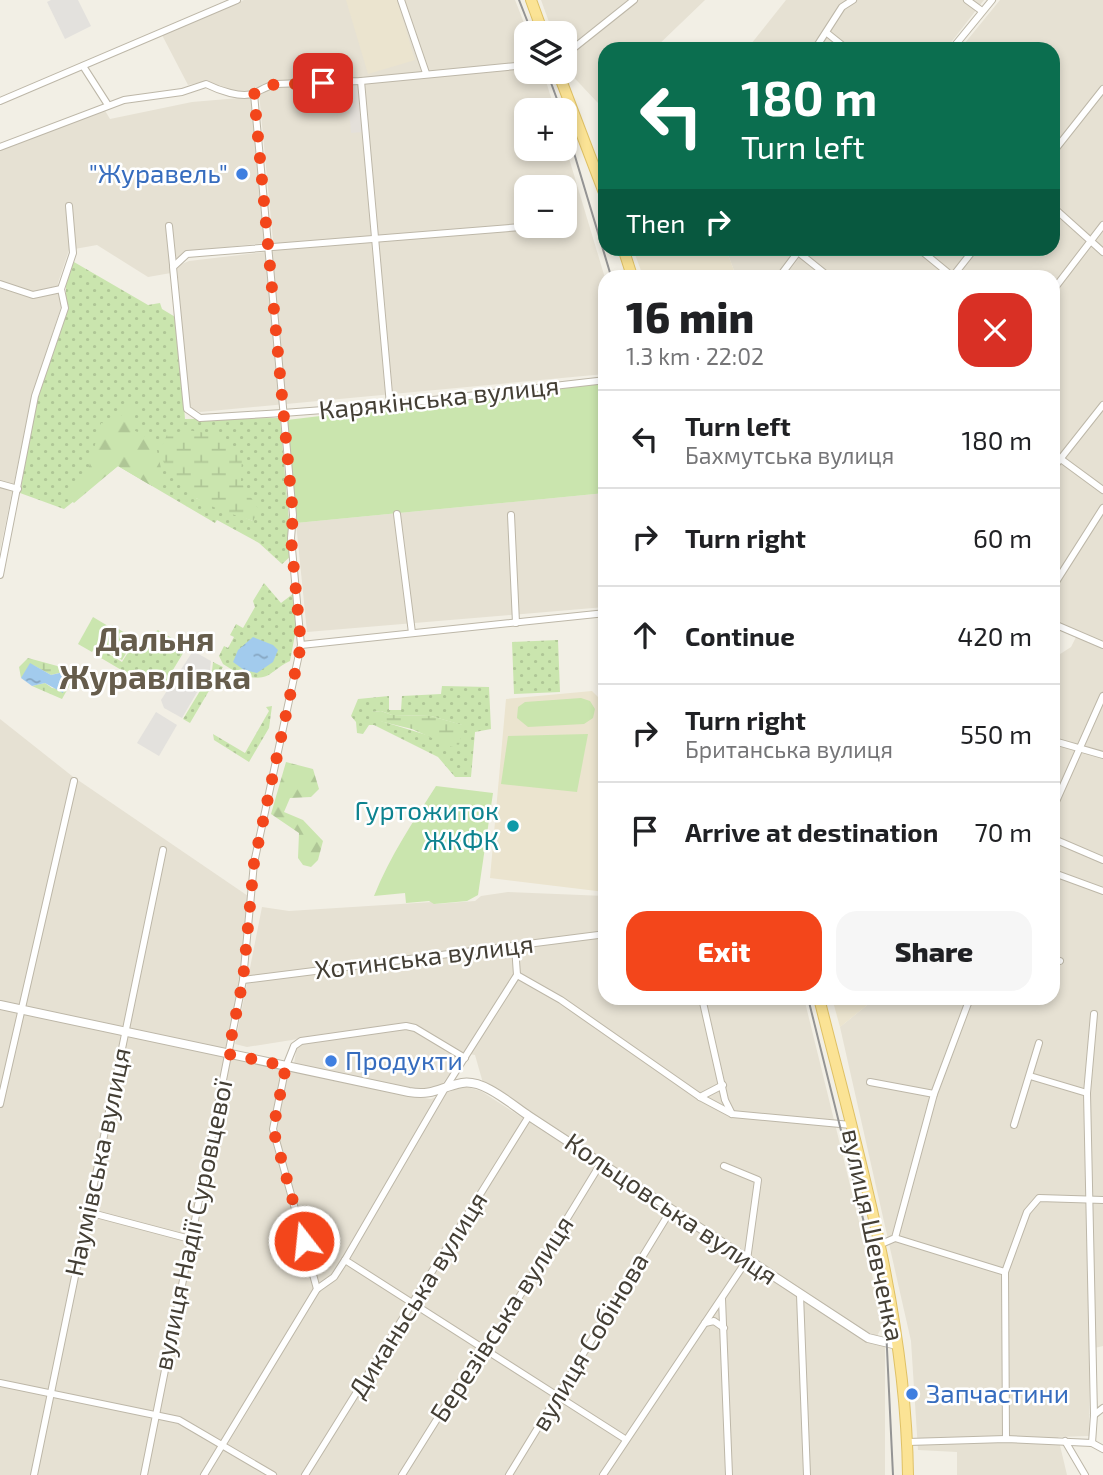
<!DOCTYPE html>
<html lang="en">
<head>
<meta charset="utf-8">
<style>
	body { margin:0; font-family:"Exo 2",sans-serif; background:#f6f6f6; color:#202124; height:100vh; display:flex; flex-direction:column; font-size:26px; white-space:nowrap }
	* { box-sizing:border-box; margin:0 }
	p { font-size:23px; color:#757577 }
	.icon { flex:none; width:38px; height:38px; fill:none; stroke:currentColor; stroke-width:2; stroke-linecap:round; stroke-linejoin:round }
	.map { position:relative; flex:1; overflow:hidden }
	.sheet { position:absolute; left:598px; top:270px; width:462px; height:735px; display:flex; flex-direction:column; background:#fff; border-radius:21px; box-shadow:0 4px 10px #0003 }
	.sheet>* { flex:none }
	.top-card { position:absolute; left:598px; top:42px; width:462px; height:214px; border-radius:21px; box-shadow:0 4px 10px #0003; background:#0b6e4f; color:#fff; overflow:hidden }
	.controls { position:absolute; left:514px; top:21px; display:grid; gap:14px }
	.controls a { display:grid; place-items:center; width:63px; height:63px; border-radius:14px; background:#fff; box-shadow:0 4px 10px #0003; font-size:35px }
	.pin { position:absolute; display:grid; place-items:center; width:60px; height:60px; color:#fff; margin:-30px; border-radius:14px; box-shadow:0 4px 10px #0006 }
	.me { position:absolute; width:77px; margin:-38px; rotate:344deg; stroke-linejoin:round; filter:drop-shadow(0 0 5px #0008) }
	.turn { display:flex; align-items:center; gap:24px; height:147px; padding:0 28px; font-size:32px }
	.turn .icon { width:91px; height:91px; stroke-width:2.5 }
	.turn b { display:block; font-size:49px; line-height:60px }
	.then { display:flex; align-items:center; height:66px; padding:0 28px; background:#0003; gap:14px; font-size:26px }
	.round { display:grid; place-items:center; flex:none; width:74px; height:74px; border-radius:21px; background:#f6f6f6 }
	.summary { display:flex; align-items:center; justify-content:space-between; height:119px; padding:0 28px }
	h1 { font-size:42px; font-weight:800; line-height:52px }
	.primary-button { display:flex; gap:14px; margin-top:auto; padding:14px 28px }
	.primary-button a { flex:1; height:80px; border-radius:21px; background:#f3461b; color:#fff; font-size:28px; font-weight:800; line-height:80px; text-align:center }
	.primary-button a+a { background:#f6f6f6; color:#202124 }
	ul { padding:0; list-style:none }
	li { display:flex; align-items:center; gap:21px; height:98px; padding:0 28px; border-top:2px solid #e0e0e0 }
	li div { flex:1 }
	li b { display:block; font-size:26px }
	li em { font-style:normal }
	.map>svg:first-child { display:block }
	.residential { fill:#e6e1d3; fill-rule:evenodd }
	.industrial { fill:#e4e0da }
	.education { fill:#ebe4cf }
	.grass { fill:url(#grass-dots); fill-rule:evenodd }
	.forest { fill:url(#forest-firs) }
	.wetland { fill:url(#wetland-marsh) }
	.park { fill:#cae5ae }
	.parking { fill:#e3e1dd }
	.water { fill:url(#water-ripples) }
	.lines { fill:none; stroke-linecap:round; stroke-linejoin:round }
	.minor-casing { stroke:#bdb7a8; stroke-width:8 }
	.tertiary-casing { stroke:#bdb7a8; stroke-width:10 }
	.primary-casing { stroke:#dfc165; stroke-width:12 }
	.minor { stroke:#fff; stroke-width:6 }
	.tertiary { stroke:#fff; stroke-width:8 }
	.primary { stroke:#fbe395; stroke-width:10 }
	.tram { stroke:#949494; stroke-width:2 }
	.route { stroke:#f3461b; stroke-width:12; stroke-dasharray:0 21.6 }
	.shop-dot { fill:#3f7fe0; stroke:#fff; stroke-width:2.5 }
	.culture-dot { fill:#0f9aa8; stroke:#fff; stroke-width:2.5 }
	.labels { text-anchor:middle; stroke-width:5; stroke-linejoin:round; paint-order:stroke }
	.shop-label { font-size:26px; fill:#366cbe; stroke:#fff; text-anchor:start }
	.street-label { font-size:26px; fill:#443f35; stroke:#fff }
	.culture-label { font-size:26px; fill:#0d838f; stroke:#fff; text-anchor:end }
	.district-label { font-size:33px; font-weight:bold; fill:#665d4c; stroke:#fff }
</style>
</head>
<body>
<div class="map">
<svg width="1103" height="1475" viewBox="0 0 1103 1475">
	<defs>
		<pattern id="grass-dots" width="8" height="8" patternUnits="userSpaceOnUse" patternTransform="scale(1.75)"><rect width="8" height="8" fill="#cae5ae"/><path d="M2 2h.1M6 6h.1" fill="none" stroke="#afc696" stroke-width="1.8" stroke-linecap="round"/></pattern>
		<pattern id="forest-firs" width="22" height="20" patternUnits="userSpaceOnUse" patternTransform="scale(1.75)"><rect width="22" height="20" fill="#cae5ae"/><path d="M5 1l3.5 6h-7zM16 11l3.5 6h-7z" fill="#afc696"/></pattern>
		<pattern id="wetland-marsh" width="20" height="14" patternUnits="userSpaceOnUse" patternTransform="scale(1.75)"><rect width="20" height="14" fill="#cae5ae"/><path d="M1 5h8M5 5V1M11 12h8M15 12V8" fill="none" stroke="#afc696"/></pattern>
		<pattern id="water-ripples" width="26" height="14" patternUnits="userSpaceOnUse" patternTransform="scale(1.75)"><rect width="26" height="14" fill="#a2cbed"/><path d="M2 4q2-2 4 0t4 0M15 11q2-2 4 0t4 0" fill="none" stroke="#86a6c1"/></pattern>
	</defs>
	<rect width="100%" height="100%" fill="#f2efe5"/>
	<g class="residential">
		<path d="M244 0H515L528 33 527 72H543L555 110H527V149H565V145L605 278V374L200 412 193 409 189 404 177 266 189 261 274 251 259 93 221 89 206 81 188 85 162 35ZM527 187H565V226H527Z"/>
		<path d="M541 0H630L565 49V33H553Z"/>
		<path d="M636 0H705L654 49H606L605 96 598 103 565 68V58Z"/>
		<path d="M786 0H984L946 49H747Z"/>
		<path d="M1000 0H1103V1346L1090 1349 1089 1436 1058 1437 1067 1475H957V1452L918 1450 911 1341 840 1027 876 998H1054V658L1071 647 1078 633 1054 622V276H785L806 249 1054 248V49H960Z"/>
		<path d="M251 97 266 243 190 251 170 262 171 273 148 277 97 245 69 250 58 283 61 307 32 395 0 551V150L104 109 110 119 192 102Z"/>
		<path d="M726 249H797L775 276H736Z"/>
		<path d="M605 493V607L307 632 296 523Z"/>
		<path d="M0 719 72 776 248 896 240 980 225 1050 0 1003Z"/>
		<path d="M508 892 605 896 606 998H804L884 1323 877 1336 858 1328 483 1083 475 1055 464 1053 441 1086 424 1092 294 1064 298 1039 247 1047 235 1044 262 907 289 911 432 902 436 904 475 901 481 896Z"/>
		<path d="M0 1009 404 1095 431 1099 463 1086 481 1091 864 1340 885 1346V1475H0Z"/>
	</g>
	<path class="industrial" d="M359 86 362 132 351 133 348 98 341 99 340 87Z"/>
	<g class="education">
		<path d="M346 0H397L415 60 368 74Z"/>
		<path d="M633 249H726L736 276H643Z"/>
		<path d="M592 691 605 704V892L490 878 506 699Z"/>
		<path d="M832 998H876L840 1027Z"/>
	</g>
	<g class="grass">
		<path d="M74 262 148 305 160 303 162 309 177 318 185 419 280 418 292 555 282 564 259 543 217 520 215 523 118 466 64 509 20 493 37 397 66 309V280ZM240 482 251 503 253 521 196 498Z"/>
		<path d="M264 583 281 603 294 593 297 624 290 661C269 671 271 682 245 676L246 672 240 670 239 674 223 664 219 656 224 646 228 648 234 637 230 635 236 624 243 628 255 607 253 601Z"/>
		<path d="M158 630 182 644 185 650 162 688 157 691 101 658 104 651 122 662 134 643 143 648 151 634Z"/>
		<path d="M558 640 560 692 514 694 512 642Z"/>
		<path d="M213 662 223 667 190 723 183 719 212 671Z"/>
		<path d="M442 686 489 687 491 729 475 732 471 777H455L438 757 374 725H369L363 734 357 733 356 722 351 716 358 699 389 696V710H401L402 696 441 694ZM381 711 392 715 431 716 462 725 430 736 381 721 372 712Z"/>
		<path d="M272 706 269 728 249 762 214 740 213 734 245 753 269 711 266 707Z"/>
	</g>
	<g class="forest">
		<path d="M123 406H131L135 415 132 429 155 442 163 477 157 484 150 485 118 466 74 503 65 495 77 488 73 482 87 474 101 423 111 424 122 415Z"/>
		<path d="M286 762 313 769 319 789 311 797 290 798 284 812 303 820 323 841 318 860 311 867 303 865 298 858 299 833 271 814Z"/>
	</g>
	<g class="wetland">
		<path d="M187 430 212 434 242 455 241 482 259 510 253 521C210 507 177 497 159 452L167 435Z"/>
		<path d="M28 658 72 670 71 683 62 699 32 686 45 683 52 688 66 690 68 675 63 672 51 675 33 665 21 678 19 667Z"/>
		<path d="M381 711 392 715 431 716 463 725 459 745 452 747 412 729 371 719 372 712Z"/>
	</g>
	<g class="park">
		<path d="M605 382V493L296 523 287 420Z"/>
		<path d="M93 617 108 626 92 652 78 644Z"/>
		<path d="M112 625 135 639 122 660 99 647Z"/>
		<path d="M581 698 590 701 595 709 593 718 584 724 528 727 517 718 518 707 525 702Z"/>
		<path d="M588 734 577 792 501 784 508 736Z"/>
		<path d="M436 786 493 793 478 895 467 901 434 904 429 901 406 903 405 893 374 896C390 856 413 822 436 786Z"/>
	</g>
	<g class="parking">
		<path d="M51 0H78L91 26 65 39 47 2Z"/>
		<path d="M193 651 211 661 210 670 182 718 164 708 161 700Z"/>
		<path d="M156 712 177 725 159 756 137 743Z"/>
	</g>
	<g class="water">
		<path d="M253 637 273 645 278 650 273 662 257 673 244 670 233 662 238 650Z"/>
		<path d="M30 663 51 675 64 672 68 676 63 693 45 683 32 686 21 678Z"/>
	</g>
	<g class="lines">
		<g class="minor-casing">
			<g id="minor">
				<path d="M401 0 426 73"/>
				<path d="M967 0 982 11"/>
				<path d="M827 33 847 49"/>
				<path d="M815 49 842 7 853 0"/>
				<path d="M952 49 992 0"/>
				<path d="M565 55 634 0"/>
				<path d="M83 66 108 105"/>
				<path d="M361 81 390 405"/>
				<path d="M0 101 237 0"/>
				<path d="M0 147 124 100 182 92 206 84C218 90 242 99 255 93 263 89 267 86 276 84L361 81 527 65"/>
				<path d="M1054 151 1103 89"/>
				<path d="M1054 208 1103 252"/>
				<path d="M565 223 573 222"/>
				<path d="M169 226 173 265"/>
				<path d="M534 226 187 254 173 267 187 409 200 418 283 413 390 405 606 380"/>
				<path d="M793 248 828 276"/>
				<path d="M918 248 952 276"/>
				<path d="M780 276 801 248"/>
				<path d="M953 276 975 248"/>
				<path d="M0 284 33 295 61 289"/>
				<path d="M1054 289 1103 225"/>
				<path d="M1054 454 1103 490"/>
				<path d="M1054 467 1103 405"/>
				<path d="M0 484 18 489"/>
				<path d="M397 514 412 633"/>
				<path d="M511 515 516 623"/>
				<path d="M0 575 35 396 65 308 61 289 73 253 69 206"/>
				<path d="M1054 585 1103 508"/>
				<path d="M1054 624 1103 645"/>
				<path d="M301 645 606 613"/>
				<path d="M1054 741 1103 755"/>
				<path d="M1054 806 1103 696"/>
				<path d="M1054 839 1103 860"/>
				<path d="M1054 873 1103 891"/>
				<path d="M1054 959 1060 961"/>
				<path d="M517 975 561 1000 700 1097 732 1114 851 1125"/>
				<path d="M243 980 606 934"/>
				<path d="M702 998 725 1100 732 1114"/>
				<path d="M1030 1076 1087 1093"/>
				<path d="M870 1082 934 1094"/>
				<path d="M700 1097 723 1085"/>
				<path d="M0 1104 74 781"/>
				<path d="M1014 1125 1039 1043"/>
				<path d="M88 1212 190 1239"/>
				<path d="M895 1238 1005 1272"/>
				<path d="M879 1245 895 1238 934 1094 970 998"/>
				<path d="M345 1260 625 1439"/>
				<path d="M317 1289 273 1129 286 1066 294 1046 301 1041 406 1026 415 1028 465 1058"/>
				<path d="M800 1295 807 1475"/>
				<path d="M722 1299 729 1475"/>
				<path d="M705 1323 714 1321 724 1328"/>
				<path d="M0 1383 179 1420 273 1475"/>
				<path d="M1094 1415 1103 1408"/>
				<path d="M1006 1439 1005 1272 1027 1212 1039 1198 1103 1200"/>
				<path d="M1065 1441 1085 1475"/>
				<path d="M908 1442 1006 1439 1092 1443 1103 1449"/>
				<path d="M1092 1443 1094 1415 1087 1093 1094 1014"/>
				<path d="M34 1475 163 850"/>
				<path d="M144 1475 243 980 254 863 301 645 291 538 293 515 254 94"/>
				<path d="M204 1475 317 1289 334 1277 345 1260 444 1090 517 975 515 946"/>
				<path d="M305 1475 529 1116"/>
				<path d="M402 1475 479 1352 491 1343 601 1163"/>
				<path d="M509 1475 671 1210"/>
				<path d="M603 1475 747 1260 758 1180 724 1166"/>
			</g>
		</g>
		<g class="tertiary-casing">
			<path id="tertiary" d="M0 1005 409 1092C434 1096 440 1087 462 1083 484 1079 512 1105 529 1116L868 1338 897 1345"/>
		</g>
		<g class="primary-casing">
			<g id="primary">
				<path d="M531 0 543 33"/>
				<path d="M558 72 606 198"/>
				<path d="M623 248 632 276"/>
				<path d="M819 998C858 1154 906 1312 908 1475"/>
			</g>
		</g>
		<use href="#minor" class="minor"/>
		<use href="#tertiary" class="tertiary"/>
		<use href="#primary" class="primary"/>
		<g class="tram">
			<path d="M519 0 532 33"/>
			<path d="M547 72 561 110"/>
			<path d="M565 123 611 276"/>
			<path d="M808 998 885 1307 893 1475"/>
		</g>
	</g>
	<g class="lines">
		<path class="route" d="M304 1241 273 1129 286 1066 228 1054 243 980 254 863 301 645 291 538 293 515 254 94 268 85 323 83"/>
	</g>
	<g class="shop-dot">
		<circle cx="242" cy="174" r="7"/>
		<circle cx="331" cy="1061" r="7"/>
		<circle cx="912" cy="1394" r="7"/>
	</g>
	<circle class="culture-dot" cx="513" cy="826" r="7"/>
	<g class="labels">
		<g class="shop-label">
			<text x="228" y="183" text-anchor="end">"Журавель"</text>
			<text x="345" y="1070">Продукти</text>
			<text x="926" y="1403">Запчастини</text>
		</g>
		<g class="street-label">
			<text transform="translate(439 398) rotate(-6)" y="9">Карякінська вулиця</text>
			<text transform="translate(424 957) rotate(-7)" y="9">Хотинська вулиця</text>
			<text transform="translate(98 1162) rotate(-78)" y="9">Наумівська вулиця</text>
			<text transform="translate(671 1209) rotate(34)" y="9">Кольцовська вулиця</text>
			<text transform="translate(193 1225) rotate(-78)" y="9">вулиця Надії Суровцевої</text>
			<text transform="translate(873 1235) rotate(78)" y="9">вулиця Шевченка</text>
			<text transform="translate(418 1295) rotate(-58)" y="9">Диканьська вулиця</text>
			<text transform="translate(502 1319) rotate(-57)" y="9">Березівська вулиця</text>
			<text transform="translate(590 1342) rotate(-59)" y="9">вулиця Собінова</text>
		</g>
		<g class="culture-label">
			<text x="499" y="820">Гуртожиток<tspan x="499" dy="30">ЖКФК</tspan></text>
		</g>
		<g class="district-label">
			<text x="155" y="651">Дальня<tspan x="155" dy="38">Журавлівка</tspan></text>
		</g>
	</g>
</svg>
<div class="controls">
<a><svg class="icon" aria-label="layers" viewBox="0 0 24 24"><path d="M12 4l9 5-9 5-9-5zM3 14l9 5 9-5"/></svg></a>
<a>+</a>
<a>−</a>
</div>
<div class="pin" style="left:323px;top:83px;background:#d93025"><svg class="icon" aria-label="arrive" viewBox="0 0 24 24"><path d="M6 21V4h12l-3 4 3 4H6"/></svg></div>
<svg class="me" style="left:304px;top:1241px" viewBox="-20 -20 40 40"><circle r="17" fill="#f3461b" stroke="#fff" stroke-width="3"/><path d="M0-11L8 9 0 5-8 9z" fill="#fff"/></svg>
<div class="top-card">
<div class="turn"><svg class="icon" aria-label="left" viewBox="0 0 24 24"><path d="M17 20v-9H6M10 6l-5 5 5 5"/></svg><div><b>180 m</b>Turn left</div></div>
<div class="then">Then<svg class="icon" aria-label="right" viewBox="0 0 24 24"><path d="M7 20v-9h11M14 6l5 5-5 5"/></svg></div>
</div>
<section class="sheet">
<div class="summary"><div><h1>16 min</h1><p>1.3 km · 22:02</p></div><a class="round" style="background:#d93025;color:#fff"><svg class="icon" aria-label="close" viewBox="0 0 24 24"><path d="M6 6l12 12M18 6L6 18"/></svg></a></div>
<ul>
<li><svg class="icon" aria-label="left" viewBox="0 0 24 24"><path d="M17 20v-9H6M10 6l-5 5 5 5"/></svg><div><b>Turn left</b><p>Бахмутська вулиця</p></div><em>180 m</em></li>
<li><svg class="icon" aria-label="right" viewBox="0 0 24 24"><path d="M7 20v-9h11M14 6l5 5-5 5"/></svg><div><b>Turn right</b></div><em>60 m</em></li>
<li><svg class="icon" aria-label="ahead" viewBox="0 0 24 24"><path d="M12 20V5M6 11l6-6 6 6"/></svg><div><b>Continue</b></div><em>420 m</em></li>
<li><svg class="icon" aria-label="right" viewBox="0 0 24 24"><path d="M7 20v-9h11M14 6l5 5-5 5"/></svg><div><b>Turn right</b><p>Британська вулиця</p></div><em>550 m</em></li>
<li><svg class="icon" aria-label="arrive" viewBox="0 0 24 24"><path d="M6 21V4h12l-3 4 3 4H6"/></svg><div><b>Arrive at destination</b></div><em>70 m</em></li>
</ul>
<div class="primary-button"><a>Exit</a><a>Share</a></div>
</section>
</div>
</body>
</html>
